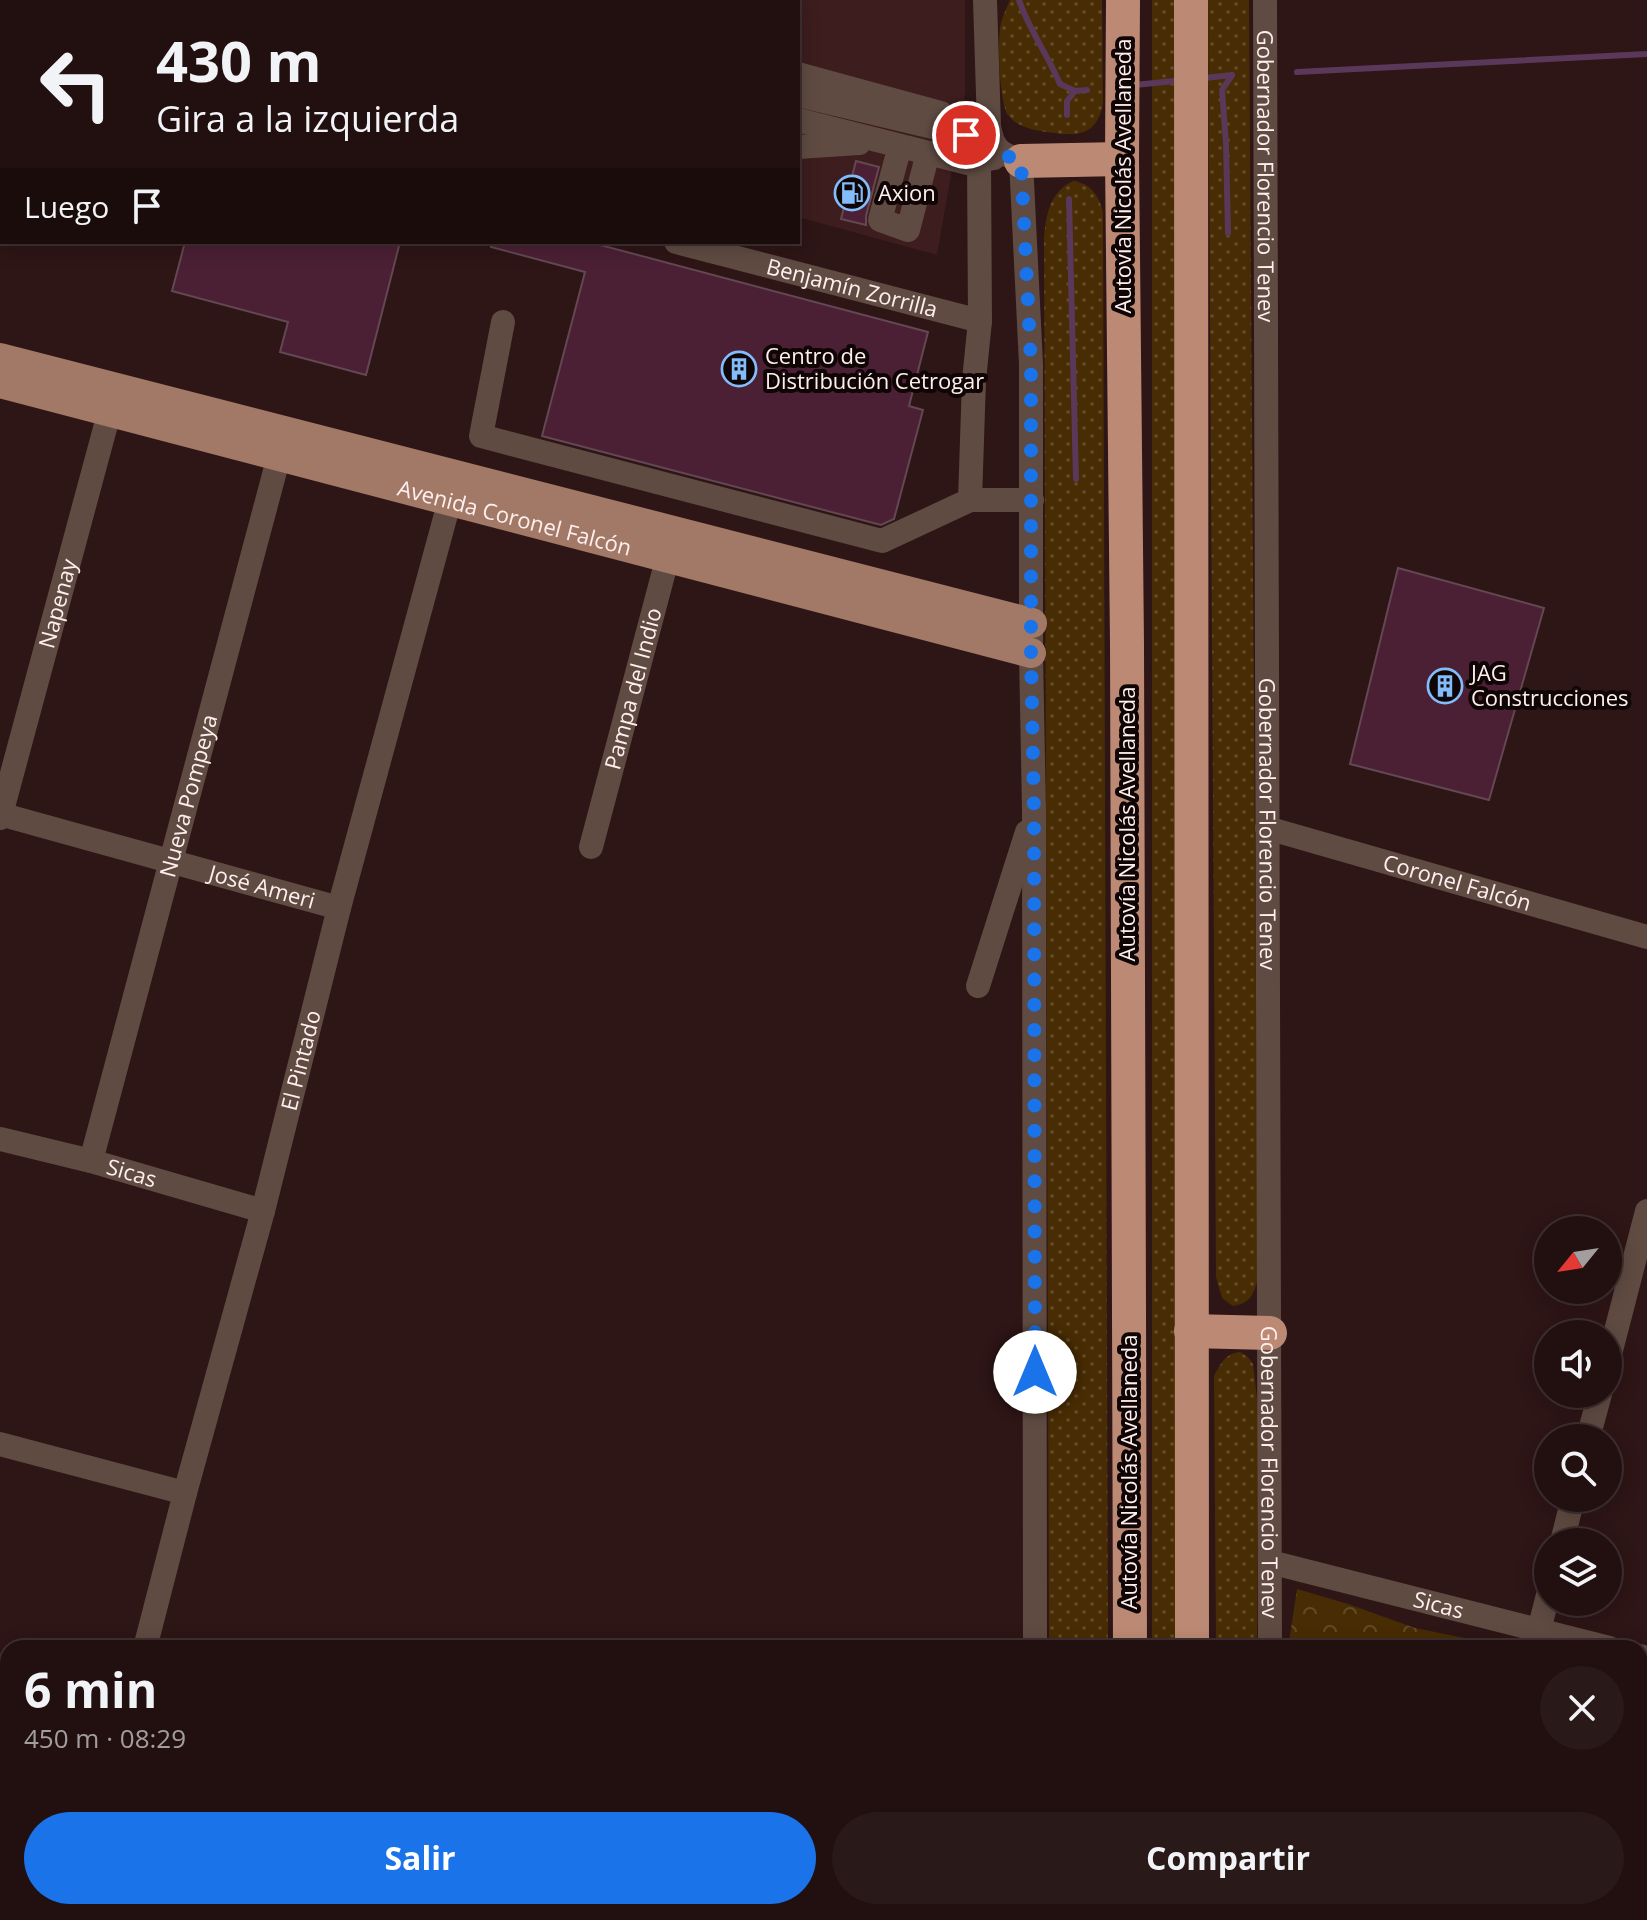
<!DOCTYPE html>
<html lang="es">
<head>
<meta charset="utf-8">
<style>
	body { margin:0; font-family:"Open Sans",sans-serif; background:#2a1919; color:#f1f3f6; height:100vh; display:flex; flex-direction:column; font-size:30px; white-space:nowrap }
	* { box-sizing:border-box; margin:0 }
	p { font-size:26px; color:#a29d9f }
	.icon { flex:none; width:44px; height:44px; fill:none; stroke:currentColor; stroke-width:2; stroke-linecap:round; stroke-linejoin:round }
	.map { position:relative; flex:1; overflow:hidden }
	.sheet { position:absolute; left:0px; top:1640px; width:1648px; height:280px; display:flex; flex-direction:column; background:#221010; border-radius:24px 24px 0 0; box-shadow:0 4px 20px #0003,0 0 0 2px #3f3030 }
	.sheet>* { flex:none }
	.hud { position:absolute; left:0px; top:0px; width:800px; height:244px; box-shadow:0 4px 20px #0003,0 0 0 2px #3f3030; background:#221010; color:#f1f3f6; overflow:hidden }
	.needle { width:52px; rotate:240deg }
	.tools { position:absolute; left:1534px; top:1216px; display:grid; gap:16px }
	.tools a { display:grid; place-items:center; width:88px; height:88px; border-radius:50%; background:#221010; box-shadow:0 4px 20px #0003,0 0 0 2px #3f3030; font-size:40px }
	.pin { position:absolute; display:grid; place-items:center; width:68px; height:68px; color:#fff; margin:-34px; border:4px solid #fff; border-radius:50%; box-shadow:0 2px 8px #0007 }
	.me { position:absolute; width:88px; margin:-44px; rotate:0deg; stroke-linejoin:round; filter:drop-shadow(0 0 6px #0008) }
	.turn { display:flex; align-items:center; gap:28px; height:168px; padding:0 24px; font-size:36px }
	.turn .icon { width:104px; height:104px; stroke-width:2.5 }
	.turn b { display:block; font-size:56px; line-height:68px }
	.then { display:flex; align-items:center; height:76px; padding:0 24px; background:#0003; gap:16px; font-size:30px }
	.round { display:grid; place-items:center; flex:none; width:84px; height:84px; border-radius:42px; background:#2a1919 }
	.head { display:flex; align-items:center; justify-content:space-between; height:136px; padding:0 24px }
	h1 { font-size:48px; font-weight:700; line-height:60px }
	.button { display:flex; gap:16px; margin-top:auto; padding:16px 24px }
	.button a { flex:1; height:92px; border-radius:48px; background:#1a73e8; color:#fff; font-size:32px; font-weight:700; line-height:92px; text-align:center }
	.button a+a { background:#2a1919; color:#f1f3f6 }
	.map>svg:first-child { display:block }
	.built { fill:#3d1d1e }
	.grass { fill:url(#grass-dots) }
	.forest { fill:url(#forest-crowns) }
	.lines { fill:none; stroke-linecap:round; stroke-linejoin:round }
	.stream { stroke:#5a3859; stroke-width:6 }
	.building { fill:#4b2034; stroke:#634853; stroke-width:2 }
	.minor { stroke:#5f4b42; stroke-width:24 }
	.major { stroke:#a27866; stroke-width:30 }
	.highway { stroke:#bc8a74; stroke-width:34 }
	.route { stroke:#1a73e8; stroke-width:14; stroke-dasharray:0 25.2 }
	.labels { text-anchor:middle; stroke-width:8; stroke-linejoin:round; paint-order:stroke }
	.street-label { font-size:22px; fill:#feefee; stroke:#0f0505 }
	.poi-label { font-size:22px; fill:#feefee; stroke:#0f0505; text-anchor:start }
</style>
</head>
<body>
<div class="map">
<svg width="1647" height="1920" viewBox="0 0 1647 1920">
	<defs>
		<pattern id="grass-dots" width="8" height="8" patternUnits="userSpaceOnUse" patternTransform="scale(2)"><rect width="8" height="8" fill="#482c03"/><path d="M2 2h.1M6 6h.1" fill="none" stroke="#634b28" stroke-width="1.8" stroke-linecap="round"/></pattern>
		<pattern id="forest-crowns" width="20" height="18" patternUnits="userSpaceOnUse" patternTransform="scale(2)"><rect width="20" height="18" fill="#482c03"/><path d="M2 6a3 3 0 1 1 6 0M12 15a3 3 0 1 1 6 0" fill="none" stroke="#634b28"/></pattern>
	</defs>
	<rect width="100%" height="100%" fill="#2e1516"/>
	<path class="built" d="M7 0H965V95L937 255 798 217V2H15Z"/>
	<g class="grass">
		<path d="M1010 0H1102L1103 103C1097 138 1075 136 1047 132 1033 130 1017 127 1008 115 999 102 997 38 1001 23 1003 15 1007 7 1010 0Z"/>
		<path d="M1152 0H1178L1176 1648H1152Z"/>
		<path d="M1208 0H1249L1258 1277C1254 1294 1251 1303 1233 1306L1222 1298 1216 1277Z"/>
		<path d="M1073 181C1090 183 1099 195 1103 212L1108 1648H1049L1044 237C1046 214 1050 192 1073 181Z"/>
		<path d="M1240 1352 1248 1357 1253 1364 1258 1407 1257 1648H1216L1214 1376C1221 1363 1225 1354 1240 1352Z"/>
		<path d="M0 1764 8 1766V1912H57L55 1920H0Z"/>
		<rect x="1050" y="1912" width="60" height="8"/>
		<rect x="1214" y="1912" width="41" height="8"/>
	</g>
	<g class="forest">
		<path d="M1297 1589 1348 1604 1415 1628 1514 1648H1288Z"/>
		<path d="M1640 1673 1647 1674V1710H1640Z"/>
	</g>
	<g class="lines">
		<g class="stream">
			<path d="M1019 0C1029 30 1048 55 1060 84L1075 91 1087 90"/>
			<path d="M1297 72 1647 54"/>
			<path d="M1205 78 1232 75"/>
			<path d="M1135 85 1174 81"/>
			<path d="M1067 115V101L1075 91"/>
			<path d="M1069 199 1076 479"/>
			<path d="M1228 233 1226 144 1222 90 1232 75"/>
		</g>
	</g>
	<g class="building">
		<path d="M856 161 879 167 866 216V225L841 219Z"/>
		<path d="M185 242H400L366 375 280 352 288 322 172 291Z"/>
		<path d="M491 242H589L928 332 909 406 923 410 894 519 881 525 542 436 585 272 491 247Z"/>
		<path d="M1398 568 1544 608 1489 800 1350 764Z"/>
	</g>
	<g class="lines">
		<g class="minor">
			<path d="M160 0 169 2"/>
			<path d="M328 0 336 2"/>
			<path d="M985 0 989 126C993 149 999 153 1021 161L1031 364V653L1034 811 1035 1648"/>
			<path id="s1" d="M1265 0 1270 1648"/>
			<path d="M517 2V0"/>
			<path d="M719 2 720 0"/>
			<path d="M741 2V0"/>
			<path d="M0 66 2 67"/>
			<path d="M798 74 941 113"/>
			<path d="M798 95 992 141"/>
			<path d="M798 120 968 163 994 158"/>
			<path d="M900 146 880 220 908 230 928 153"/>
			<path d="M798 147 859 143"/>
			<path id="s2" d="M676 242 980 321"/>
			<path d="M503 322 481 436 882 541 970 500H1032"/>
			<path d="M970 500 974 380 980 321 979 162"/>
			<path id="s3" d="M0 814 339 908"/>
			<path id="s4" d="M0 818 114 395"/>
			<path id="s5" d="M1267 828 1647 937"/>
			<path id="s6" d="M591 847 672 541"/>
			<path d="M978 986 1027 832"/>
			<path id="s7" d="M0 1139 91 1161 263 1211"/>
			<path id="s8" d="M91 1161 283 441"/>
			<path d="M1608 1362 1647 1211"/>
			<path d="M1588 1438 1600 1394"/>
			<path d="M0 1444 185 1493"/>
			<path d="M1562 1542 1573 1498"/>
			<path id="s9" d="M1270 1562 1609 1648"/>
			<path d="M1539 1630 1548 1595"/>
			<path id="s10" d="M145 1648 185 1493 263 1211 339 908 454 485"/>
			<path d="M1640 1656 1647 1658"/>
			<path d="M0 1744 8 1747"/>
			<path d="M1271 1912V1920"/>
			<path d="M78 1920 80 1912"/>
			<path d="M1034 1920V1912"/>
		</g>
		<g class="major">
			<path d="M0 358 1032 623"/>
			<path id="s11" d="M0 383 1031 653"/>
		</g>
		<g class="highway">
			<path d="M1123 0 1122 159 1127 644 1130 1648"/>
			<path d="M1191 0 1192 1648"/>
			<path d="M1021 161 1122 159"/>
			<path d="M1191 1331 1270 1333"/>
			<path d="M1130 1912V1920"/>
			<path d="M1193 1912V1920"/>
		</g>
	</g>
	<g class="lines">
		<path class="route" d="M966 135 992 141 1004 155 1021 161 1031 364V653L1034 811 1035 1372"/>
	</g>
	<defs>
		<g id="fuel-ring" transform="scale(1.8)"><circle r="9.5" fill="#0f0505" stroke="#82bcfa" stroke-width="1.5"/><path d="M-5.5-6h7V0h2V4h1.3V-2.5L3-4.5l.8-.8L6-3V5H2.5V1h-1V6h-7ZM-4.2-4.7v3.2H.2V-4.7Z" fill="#82bcfa"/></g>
		<g id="building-ring" transform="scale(1.8)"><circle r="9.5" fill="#0f0505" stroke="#82bcfa" stroke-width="1.5"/><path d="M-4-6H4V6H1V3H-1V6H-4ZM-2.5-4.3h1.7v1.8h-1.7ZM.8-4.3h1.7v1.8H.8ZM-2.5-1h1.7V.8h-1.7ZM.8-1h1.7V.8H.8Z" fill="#82bcfa"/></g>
	</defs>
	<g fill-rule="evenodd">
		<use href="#fuel-ring" x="852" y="193"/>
		<use href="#building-ring" x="739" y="369"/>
		<use href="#building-ring" x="1445" y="686"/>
	</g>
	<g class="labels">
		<g class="street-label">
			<text transform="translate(1123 176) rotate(-90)" y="8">Autovía Nicolás Avellaneda</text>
			<text dy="8" stroke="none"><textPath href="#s1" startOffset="176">Gobernador Florencio Tenev</textPath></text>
			<text dy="8" stroke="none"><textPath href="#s2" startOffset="182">Benjamín Zorrilla</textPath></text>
			<text dy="8" stroke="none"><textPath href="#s11" startOffset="532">Avenida Coronel Falcón</textPath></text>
			<text dy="8" stroke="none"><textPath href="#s4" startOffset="222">Napenay</textPath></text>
			<text dy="8" stroke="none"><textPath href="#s6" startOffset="164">Pampa del Indio</textPath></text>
			<text dy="8" stroke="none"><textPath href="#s8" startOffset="378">Nueva Pompeya</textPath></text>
			<text transform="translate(1127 824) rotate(-90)" y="8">Autovía Nicolás Avellaneda</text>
			<text dy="8" stroke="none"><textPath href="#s1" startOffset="824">Gobernador Florencio Tenev</textPath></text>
			<text dy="8" stroke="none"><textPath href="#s5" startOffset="198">Coronel Falcón</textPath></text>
			<text dy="8" stroke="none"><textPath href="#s3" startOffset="272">José Ameri</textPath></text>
			<text dy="8" stroke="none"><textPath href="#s10" startOffset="608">El Pintado</textPath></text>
			<text dy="8" stroke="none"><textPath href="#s7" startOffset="136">Sicas</textPath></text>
			<text transform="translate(1129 1472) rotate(-90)" y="8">Autovía Nicolás Avellaneda</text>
			<text dy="8" stroke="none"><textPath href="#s1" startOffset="1472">Gobernador Florencio Tenev</textPath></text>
			<text dy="8" stroke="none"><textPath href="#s9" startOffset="174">Sicas</textPath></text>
		</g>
		<g class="poi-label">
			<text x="878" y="201">Axion</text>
			<text x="765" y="364">Centro de<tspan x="765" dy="25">Distribución Cetrogar</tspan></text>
			<text x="1471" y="681">JAG<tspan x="1471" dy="25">Construcciones</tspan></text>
		</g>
	</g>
</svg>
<div class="tools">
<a><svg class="needle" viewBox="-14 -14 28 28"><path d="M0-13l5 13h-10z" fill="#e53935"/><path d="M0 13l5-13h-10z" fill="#a29d9f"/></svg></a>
<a><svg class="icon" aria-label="sound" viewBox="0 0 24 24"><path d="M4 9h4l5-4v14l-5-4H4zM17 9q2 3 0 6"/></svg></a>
<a><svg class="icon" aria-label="search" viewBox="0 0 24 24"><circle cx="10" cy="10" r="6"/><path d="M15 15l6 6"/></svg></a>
<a><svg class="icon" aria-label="layers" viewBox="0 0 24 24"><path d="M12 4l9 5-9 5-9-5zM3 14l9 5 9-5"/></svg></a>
</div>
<div class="pin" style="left:966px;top:135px;background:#d93025"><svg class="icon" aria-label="arrive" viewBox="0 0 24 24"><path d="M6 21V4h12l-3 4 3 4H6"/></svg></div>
<svg class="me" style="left:1035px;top:1372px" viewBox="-20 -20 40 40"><circle r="19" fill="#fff"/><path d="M0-13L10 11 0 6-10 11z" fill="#1a73e8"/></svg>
<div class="hud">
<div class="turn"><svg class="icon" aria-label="left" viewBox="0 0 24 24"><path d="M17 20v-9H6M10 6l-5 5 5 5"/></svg><div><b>430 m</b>Gira a la izquierda</div></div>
<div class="then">Luego<svg class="icon" aria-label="arrive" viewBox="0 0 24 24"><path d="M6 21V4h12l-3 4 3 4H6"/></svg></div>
</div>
<section class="sheet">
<div class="head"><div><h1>6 min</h1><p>450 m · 08:29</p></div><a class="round"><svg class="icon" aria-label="close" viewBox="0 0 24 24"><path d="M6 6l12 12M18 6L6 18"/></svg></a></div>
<div class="button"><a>Salir</a><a>Compartir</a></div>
</section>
</div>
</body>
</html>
